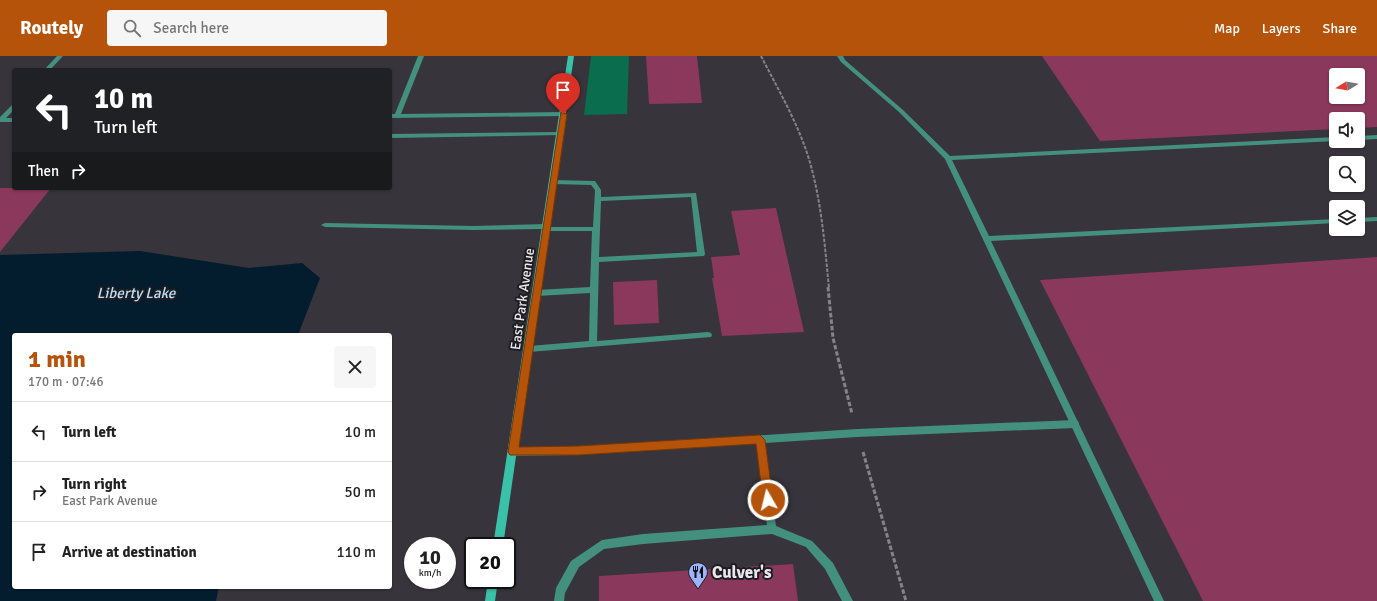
<!DOCTYPE html>
<html lang="en">
<head>
<meta charset="utf-8">
<style>
	body { margin:0; font-family:Signika,sans-serif; background:#f6f6f6; color:#222; height:100vh; display:flex; flex-direction:column; font-size:15px; white-space:nowrap }
	* { box-sizing:border-box; margin:0 }
	p { font-size:13px; color:#767676 }
	.icon { flex:none; width:22px; height:22px; fill:none; stroke:currentColor; stroke-width:2; stroke-linecap:round; stroke-linejoin:round }
	.map { position:relative; flex:1; overflow:hidden }
	.panel { position:absolute; left:12px; top:277px; width:380px; height:256px; display:flex; flex-direction:column; background:#fff; border-radius:4px; box-shadow:0 1px 3px #0004 }
	.panel>* { flex:none }
	.guide { position:absolute; left:12px; top:12px; width:380px; height:122px; border-radius:4px; box-shadow:0 1px 3px #0004; background:#202124; color:#fff; overflow:hidden }
	.needle { width:26px; rotate:259deg }
	.tools { position:absolute; left:1329px; top:12px; display:grid; gap:8px }
	.tools a { display:grid; place-items:center; width:36px; height:36px; border-radius:4px; background:#fff; box-shadow:0 1px 3px #0004; font-size:20px }
	.speed { position:absolute; left:404px; top:481px; display:flex; gap:8px; font-size:20px; font-weight:700; text-align:center }
	.speed>* { display:grid; place-content:center; width:52px; height:52px; border-radius:50%; background:#fff; box-shadow:0 1px 3px #0004; line-height:1 }
	.speed small { font-size:10px; font-weight:400 }
	.speed .limit { border:2px solid #111; border-radius:6px; background:#fff; color:#111 }
	.pin { position:absolute; display:grid; place-items:center; width:34px; height:34px; color:#fff; margin:-41px -17px; border-radius:50% 50% 50% 0; rotate:-45deg; box-shadow:0 0 4px #0007 }
	.pin .icon { rotate:45deg }
	.me { position:absolute; width:44px; margin:-22px; rotate:352deg; stroke-linejoin:round; filter:drop-shadow(0 0 3px #0008) }
	.turn { display:flex; align-items:center; gap:14px; height:84px; padding:0 16px; font-size:18px }
	.turn .icon { width:52px; height:52px; stroke-width:2.5 }
	.turn b { display:block; font-size:28px; line-height:34px }
	.then { display:flex; align-items:center; height:38px; padding:0 16px; background:#0003; gap:8px; font-size:15px }
	.round { display:grid; place-items:center; flex:none; width:42px; height:42px; border-radius:4px; background:#f6f6f6 }
	.summary { display:flex; align-items:center; justify-content:space-between; height:68px; padding:0 16px }
	h1 { font-size:24px; font-weight:800; line-height:30px; color:#b45309 }
	ul { padding:0; list-style:none }
	li { display:flex; align-items:center; gap:12px; height:60px; padding:0 16px; border-top:1px solid #e0e0e0 }
	li div { flex:1 }
	li b { display:block; font-size:15px }
	li em { font-style:normal }
	header { display:flex; align-items:center; gap:24px; box-sizing:border-box; height:56px; padding:0 20px; background:#b45309; color:#fff }
	header strong { font-size:19px }
	nav { display:flex; gap:22px; margin-inline-start:auto; font-size:14px }
	.search { width:280px; height:36px; background:#f6f6f6; display:flex; align-items:center; gap:10px; box-sizing:border-box; padding:0 14px; border-radius:4px; color:#767676; font-size:15px }
	.map>svg:first-child { display:block }
	.green { fill:#0a6d4d }
	.water { fill:#031c2e }
	.building { fill:#8a385c; fill-rule:evenodd }
	.lines { fill:none; stroke-linecap:round; stroke-linejoin:round }
	.path-far1 { stroke:#85838a; stroke-width:2; stroke-dasharray:3.5 1.5; stroke-linecap:butt }
	.path { stroke:#85838a; stroke-width:3; stroke-dasharray:4.5 2; stroke-linecap:butt }
	.lane { fill:#44907f; fill-rule:evenodd }
	.street { fill:#44907f; fill-rule:evenodd }
	.secondary { fill:#39c2a8; fill-rule:evenodd }
	.route { fill:#b45309; stroke:#753606 }
	.labels { text-anchor:middle; stroke-width:4; stroke-linejoin:round; paint-order:stroke }
	.street-label { font-size:14px; fill:#eae8ed; stroke:#1e1d20 }
	.water-label { font-size:15px; font-style:italic; fill:#b9dffe; stroke:#1e1d20 }
	.near-poi-label { font-size:17px; font-weight:bold; fill:#eae8ed; stroke:#1e1d20; text-anchor:start }
</style>
</head>
<body>
<header>
<strong>Routely</strong>
<div class="search"><svg class="icon" aria-label="search" viewBox="0 0 24 24"><circle cx="10" cy="10" r="6"/><path d="M15 15l6 6"/></svg>Search here</div>
<nav><a>Map</a><a>Layers</a><a>Share</a></nav>
</header>
<div class="map">
<svg width="1377" height="545" viewBox="0 0 1377 545">
	<rect width="100%" height="100%" fill="#37343c"/>
	<path class="green" d="M591 0H629L627 58 584 59Z"/>
	<path class="water" d="M140 195 249 212 302 207 320 222 298 279H14V531H219L216 545H0V199Z"/>
	<g class="building">
		<path d="M646 0H697L702 47 649 48Z"/>
		<path d="M1042 0H1377V71L1358 72V63H1336V73L1100 85ZM1336 19H1358V41H1336Z"/>
		<path d="M0 132H51L0 196Z"/>
		<path d="M776 152 804 276 722 280 712 222H714L711 201 740 199 731 155Z"/>
		<path d="M1377 201V545H1203L1040 224Z"/>
		<path d="M657 224 659 267 614 269 613 226Z"/>
		<path d="M793 508 798 545H599V520Z"/>
	</g>
	<g class="lines">
		<path class="path-far1" d="M761 0C780 37 802 74 812 114 822 152 825 192 829 232"/>
		<g class="path">
			<path d="M828 231 833 282 852 358"/>
			<path d="M863 396 906 545"/>
		</g>
		<g class="lane">
			<path d="M57 0H63L50 14H44Z"/>
			<path d="M418 0H424L401 58 563 56 566 58 563 60 390 62V58H395Z"/>
			<path d="M837 0H843L845 4 903 54 950 100 1336 81V85L952 104 989 180 1336 163V167L991 185 1164 545H1154L945 103 899 56 841 6Z"/>
			<path d="M14 48V54L6 62H14V66H0V61L12 49Z"/>
			<path d="M560 76 562 77V79L390 82V78Z"/>
			<path d="M1377 79V83L1358 84V80Z"/>
			<path d="M551 124 595 125 601 134V141L696 137 705 198 704 200 599 206 597 285 708 276 711 277 712 279 711 281 529 296 526 295 525 293 526 291 529 290 589 285 590 237 537 240 533 237 537 234 590 231 592 175H543V173L474 174 325 171 321 169 325 167 474 170 547 168H550V171H593L595 134 591 129 553 128H551ZM691 141 697 196 599 201 601 145Z"/>
			<path d="M1377 161V165L1358 166V162Z"/>
			<path d="M760 380 763 381 764 384 776 470 812 485 833 507 853 545H842L825 513 806 491 772 478 643 488 604 493 579 511 565 537 564 545H554L556 532 571 505 602 484 643 478 767 469 756 384 757 381Z"/>
		</g>
		<path class="street" d="M1075 364 1078 365 1079 368 1078 371 1075 372 857 381 578 399 513 400 510 399 508 396 510 393 513 392 578 391 857 373Z"/>
		<g class="secondary">
			<path d="M568 0H574L503 490H493Z"/>
			<path d="M488 524H498L495 545H485Z"/>
		</g>
	</g>
	<path class="route" d="M561 56 567 58 519 391 578 390 760 379 765 384 773 444 772 447 768 448 764 447 763 444 756 388 578 399H510L508 396Z"/>
	<defs>
		<g id="restaurant-pin" transform="scale(1)"><path d="M0 17L-7.5 6A9.5 9.5 0 1 1 7.5 6Z" fill="#9cb4fd" stroke="#1e1d20"/><path d="M-5-6h1v4h1v-4h1v4h1v-4h1v5L-1.5 .5V6h-2V.5L-5-1ZM5-6V6H3V1.5H1.5Q1.5-4 5-6Z" fill="#111"/></g>
	</defs>
	<g fill-rule="evenodd">
		<use href="#restaurant-pin" x="698" y="516"/>
	</g>
	<g class="labels">
		<g class="street-label">
			<text transform="translate(522 243) rotate(-82)" y="5">East Park Avenue</text>
		</g>
		<g class="water-label">
			<text x="136" y="242">Liberty Lake</text>
		</g>
		<g class="near-poi-label">
			<text x="712" y="522">Culver's</text>
		</g>
	</g>
</svg>
<div class="tools">
<a><svg class="needle" viewBox="-14 -14 28 28"><path d="M0-13l5 13h-10z" fill="#e53935"/><path d="M0 13l5-13h-10z" fill="#767676"/></svg></a>
<a><svg class="icon" aria-label="sound" viewBox="0 0 24 24"><path d="M4 9h4l5-4v14l-5-4H4zM17 9q2 3 0 6"/></svg></a>
<a><svg class="icon" aria-label="search" viewBox="0 0 24 24"><circle cx="10" cy="10" r="6"/><path d="M15 15l6 6"/></svg></a>
<a><svg class="icon" aria-label="layers" viewBox="0 0 24 24"><path d="M12 4l9 5-9 5-9-5zM3 14l9 5 9-5"/></svg></a>
</div>
<div class="speed"><div>10<small>km/h</small></div><div class="limit">20</div></div>
<div class="pin" style="left:563px;top:58px;background:#d93025"><svg class="icon" aria-label="arrive" viewBox="0 0 24 24"><path d="M6 21V4h12l-3 4 3 4H6"/></svg></div>
<svg class="me" style="left:768px;top:444px" viewBox="-20 -20 40 40"><circle r="17" fill="#b45309" stroke="#fff" stroke-width="3"/><path d="M0-11L8 9 0 5-8 9z" fill="#fff"/></svg>
<div class="guide">
<div class="turn"><svg class="icon" aria-label="left" viewBox="0 0 24 24"><path d="M17 20v-9H6M10 6l-5 5 5 5"/></svg><div><b>10 m</b>Turn left</div></div>
<div class="then">Then<svg class="icon" aria-label="right" viewBox="0 0 24 24"><path d="M7 20v-9h11M14 6l5 5-5 5"/></svg></div>
</div>
<section class="panel">
<div class="summary"><div><h1>1 min</h1><p>170 m · 07:46</p></div><a class="round"><svg class="icon" aria-label="close" viewBox="0 0 24 24"><path d="M6 6l12 12M18 6L6 18"/></svg></a></div>
<ul>
<li><svg class="icon" aria-label="left" viewBox="0 0 24 24"><path d="M17 20v-9H6M10 6l-5 5 5 5"/></svg><div><b>Turn left</b></div><em>10 m</em></li>
<li><svg class="icon" aria-label="right" viewBox="0 0 24 24"><path d="M7 20v-9h11M14 6l5 5-5 5"/></svg><div><b>Turn right</b><p>East Park Avenue</p></div><em>50 m</em></li>
<li><svg class="icon" aria-label="arrive" viewBox="0 0 24 24"><path d="M6 21V4h12l-3 4 3 4H6"/></svg><div><b>Arrive at destination</b></div><em>110 m</em></li>
</ul>
</section>
</div>
</body>
</html>
